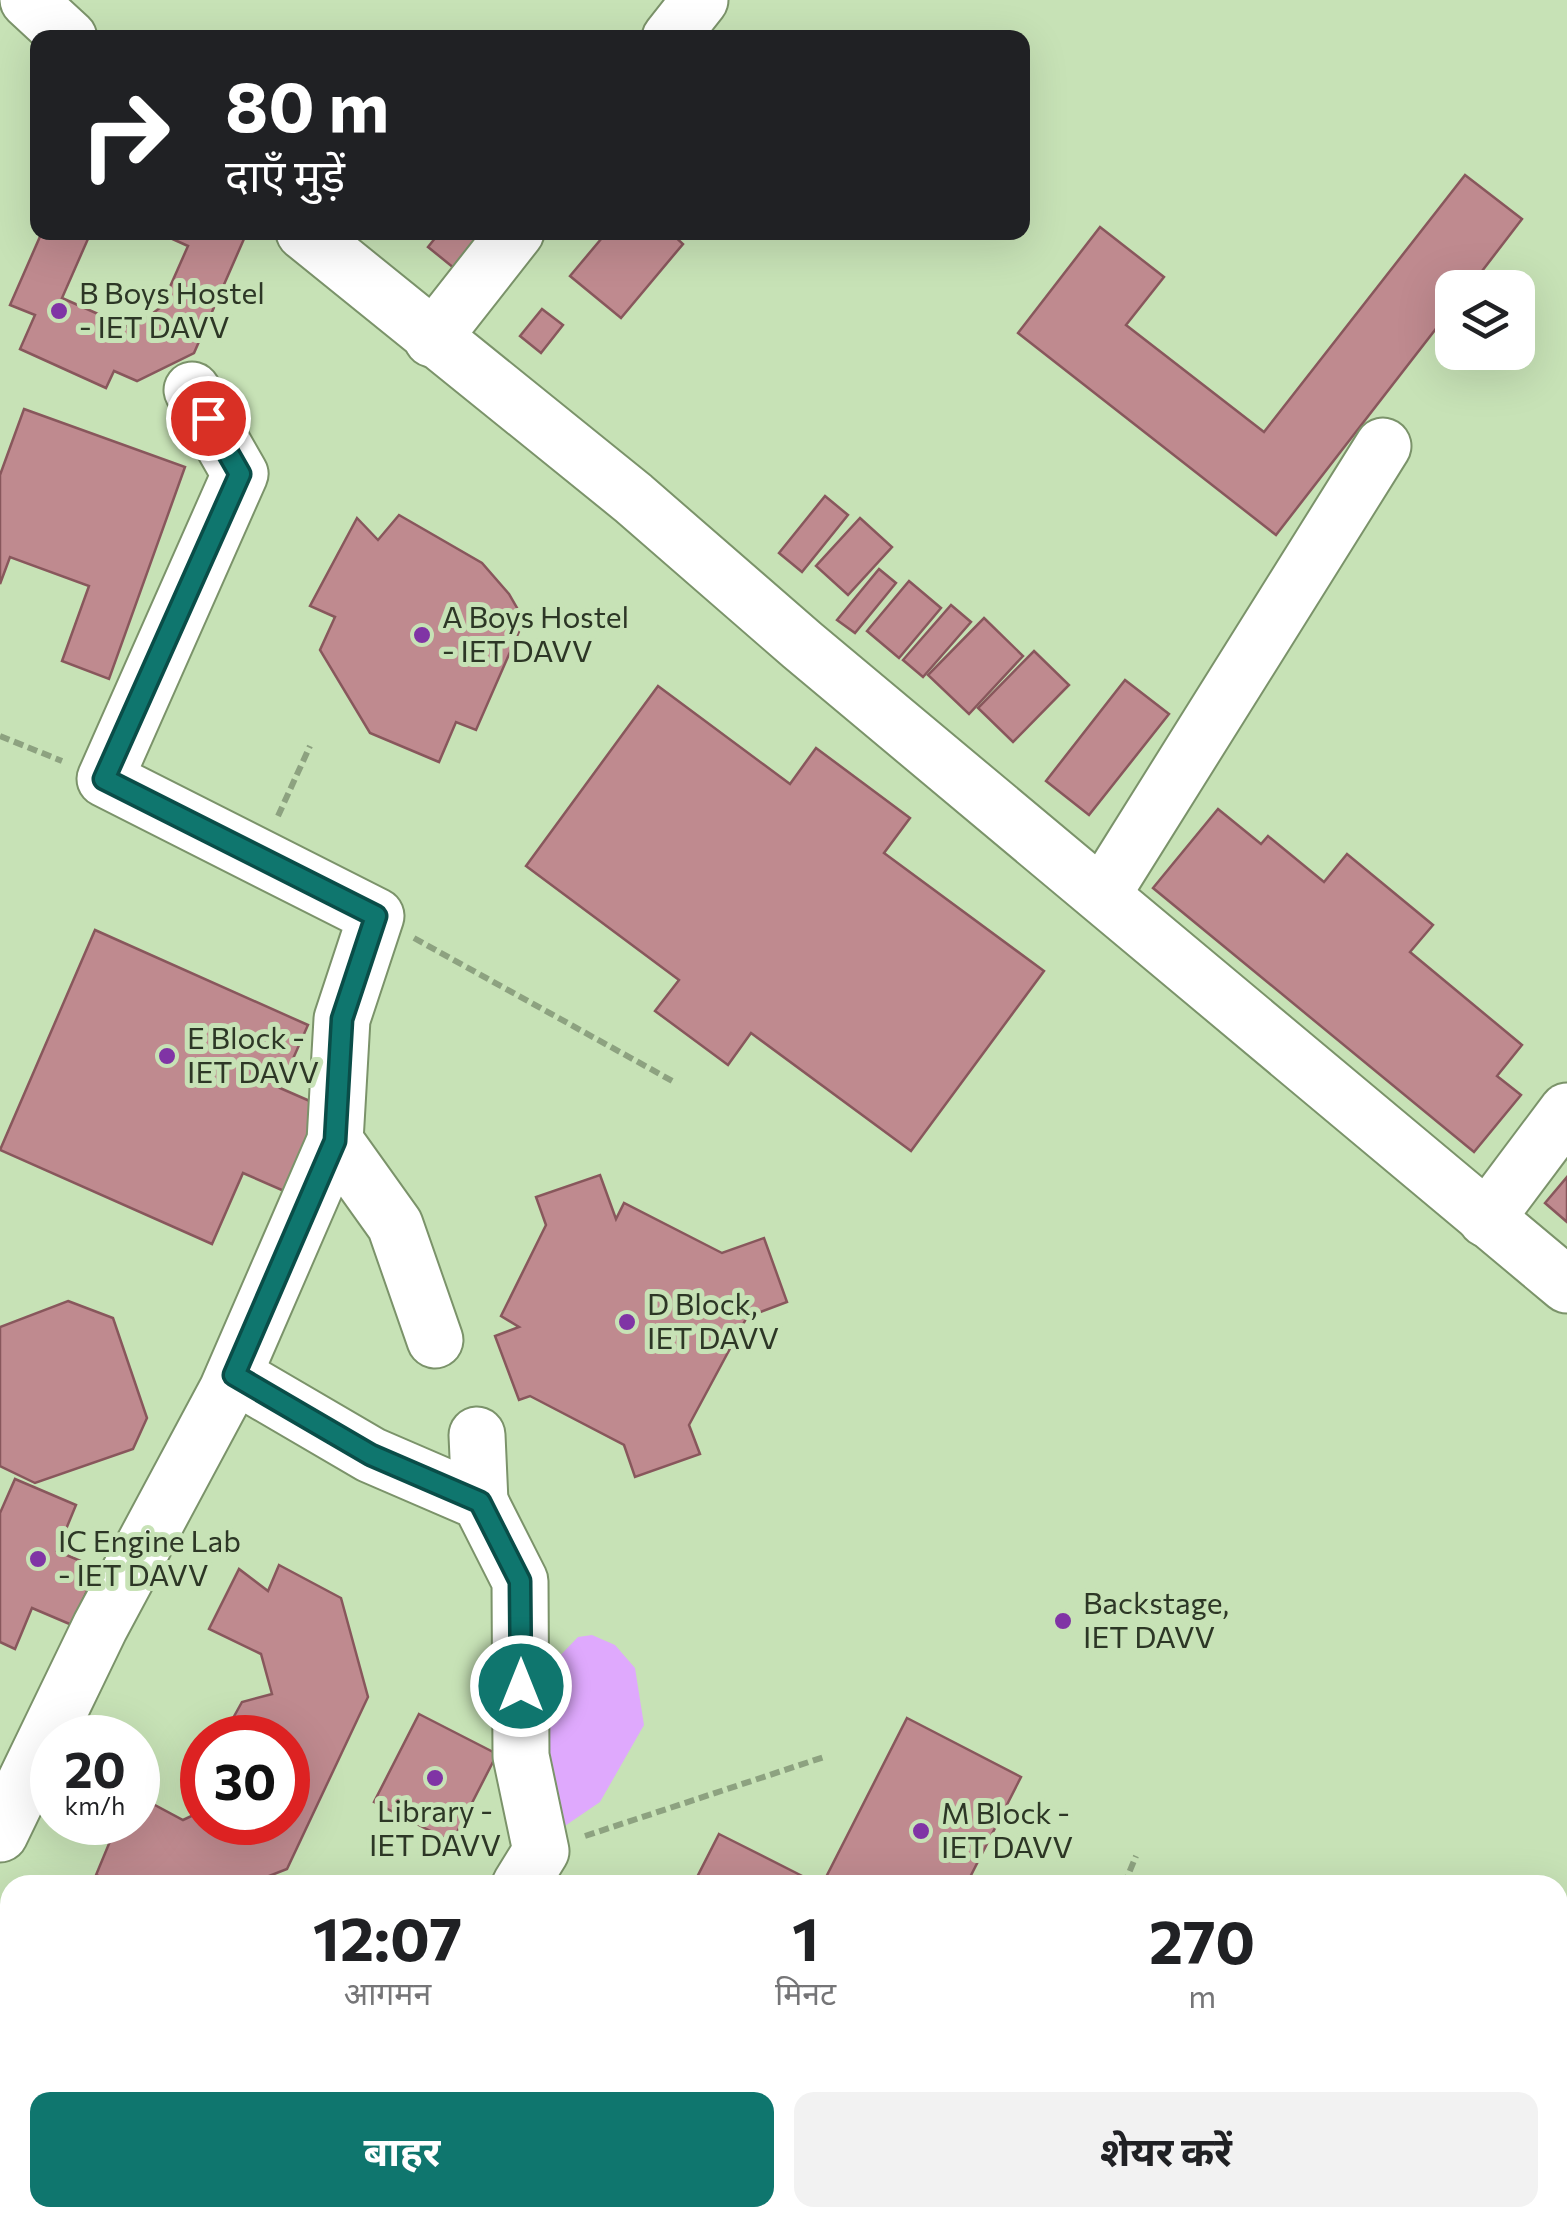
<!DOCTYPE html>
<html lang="hi">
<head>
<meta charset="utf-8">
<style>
	body { margin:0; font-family:Commissioner,"Noto Sans Devanagari",sans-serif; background:#f2f2f2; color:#202124; height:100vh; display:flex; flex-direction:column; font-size:38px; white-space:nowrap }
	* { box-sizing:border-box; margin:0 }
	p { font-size:32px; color:#757577 }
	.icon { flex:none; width:55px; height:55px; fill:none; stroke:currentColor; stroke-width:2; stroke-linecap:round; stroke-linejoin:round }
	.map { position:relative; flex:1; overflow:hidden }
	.panel { position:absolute; left:0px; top:1875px; width:1568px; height:352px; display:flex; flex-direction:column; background:#fff; border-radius:30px 30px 0 0; box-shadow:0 10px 40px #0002 }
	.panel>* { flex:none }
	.banner { position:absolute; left:30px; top:30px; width:1000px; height:210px; border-radius:20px; box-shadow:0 10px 40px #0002; background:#202124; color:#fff; overflow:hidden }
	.fabs { position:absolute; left:1435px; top:270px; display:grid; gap:20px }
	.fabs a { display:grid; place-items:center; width:100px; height:100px; border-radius:20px; background:#fff; box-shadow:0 10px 40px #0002; font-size:50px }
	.speed { position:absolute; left:30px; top:1715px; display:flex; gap:20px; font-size:50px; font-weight:700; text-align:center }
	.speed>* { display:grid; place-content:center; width:130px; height:130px; border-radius:50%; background:#fff; box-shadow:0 10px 40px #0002; line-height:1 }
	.speed small { font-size:25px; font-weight:400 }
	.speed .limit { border:15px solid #d22; background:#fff; color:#111 }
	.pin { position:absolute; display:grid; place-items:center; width:85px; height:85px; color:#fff; margin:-42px; border:5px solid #fff; border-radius:50%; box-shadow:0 2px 10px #0007 }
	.me { position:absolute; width:110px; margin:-55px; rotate:0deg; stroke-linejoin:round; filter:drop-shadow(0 0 8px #0008) }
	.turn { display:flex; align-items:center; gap:35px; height:210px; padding:0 30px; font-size:45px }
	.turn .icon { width:130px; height:130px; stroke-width:2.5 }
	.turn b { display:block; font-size:70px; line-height:85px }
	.eta { display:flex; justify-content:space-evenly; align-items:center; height:170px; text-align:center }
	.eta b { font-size:60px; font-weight:700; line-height:70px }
	.action { display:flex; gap:20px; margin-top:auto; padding:20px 30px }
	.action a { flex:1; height:115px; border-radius:20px; background:#0f766e; color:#fff; font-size:40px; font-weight:700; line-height:115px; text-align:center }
	.action a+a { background:#f2f2f2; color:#202124 }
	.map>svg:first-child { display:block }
	.green { fill:#dfa9fd }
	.water { fill:#57c4c1 }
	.building { fill:#bf8a8f; stroke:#88575c; stroke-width:2.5 }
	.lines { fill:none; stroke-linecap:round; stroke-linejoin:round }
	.minor-casing { stroke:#7b936a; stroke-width:59 }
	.path { stroke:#8da280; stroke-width:6; stroke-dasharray:10 5; stroke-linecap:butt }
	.minor { stroke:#fff; stroke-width:55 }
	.route-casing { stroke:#0a4d48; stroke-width:25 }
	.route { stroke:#0f766e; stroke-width:18 }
	.poi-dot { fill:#8034a5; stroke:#c7e2b6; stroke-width:4 }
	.labels { text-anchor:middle; stroke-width:10; stroke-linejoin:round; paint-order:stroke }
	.poi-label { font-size:30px; fill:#2d3726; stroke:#c7e2b6; text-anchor:start }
</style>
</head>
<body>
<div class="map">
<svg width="1567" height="2227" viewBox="0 0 1567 2227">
	<rect width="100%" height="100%" fill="#c7e2b6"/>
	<path class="green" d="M592 1635 615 1645 635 1668 644 1725 600 1802 556 1832 541 1694 551 1665 578 1637Z"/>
	<path class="water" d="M1131 2218H1498L1516 2227H1126Z"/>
	<g class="building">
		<path d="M1465 175 1522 219 1469 288H1452V308L1276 535 1018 333 1100 227 1164 277 1126 325 1264 432Z"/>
		<path d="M42 232H91L62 298 132 329 161 307 188 246 157 232H247L194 353 137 381 114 371 106 388 20 349 35 315 10 305Z"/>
		<path d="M440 232H503L465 277 428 247Z"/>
		<path d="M607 232H670L683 244 621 318 570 276Z"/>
		<path d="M542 309 563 325 541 353 520 336Z"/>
		<path d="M24 409 185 467 109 679 62 661 89 586 10 557 0 584V475Z"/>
		<path d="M825 496 848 515 802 572 779 553Z"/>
		<path d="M399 515 482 563 509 594 524 620 476 730 456 722 439 762 370 733 320 650 335 617 310 606 357 518 378 540Z"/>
		<path d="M860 518 892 547 848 595 816 566Z"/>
		<path d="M879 569 896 583 855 633 837 620Z"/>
		<path d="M909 581 941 608 899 658 867 631Z"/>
		<path d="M951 605 971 622 923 677 903 660Z"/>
		<path d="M984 618 1023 656 969 714 928 675Z"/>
		<path d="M1034 651 1069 685 1013 742 978 708Z"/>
		<path d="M1125 680 1169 714 1089 815 1046 781Z"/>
		<path d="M658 686 790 784 816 748 910 818 884 853 1044 971 911 1151 751 1033 728 1065 655 1011 679 980 526 866Z"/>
		<path d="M1218 809 1261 844 1268 836 1324 882 1347 854 1433 925 1410 952 1522 1045 1497 1076 1521 1095 1474 1152 1153 888Z"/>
		<path d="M95 930 308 1025 280 1088 328 1109 291 1194 243 1173 212 1244 0 1150Z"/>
		<path d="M600 1175 616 1219 624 1203 722 1253 764 1238 787 1302 747 1317 689 1425 700 1454 635 1477 624 1445 530 1396 519 1400 495 1336 519 1327 501 1316 546 1225 536 1197Z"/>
		<path d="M1567 1177V1222L1545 1203Z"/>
		<path d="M68 1301 113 1318 147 1418 133 1449 35 1483 0 1466V1327Z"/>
		<path d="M15 1479 76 1505 57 1551 97 1568 72 1625 32 1608 15 1649 0 1642V1513Z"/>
		<path d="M279 1565 341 1598 368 1697 287 1869 246 1885H119L96 1875 118 1822H138V1796L183 1820 202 1811V1822H288V1738H222L242 1702 272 1694 261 1654 209 1629 239 1569 268 1591Z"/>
		<path d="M419 1714 497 1754 452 1842 374 1802Z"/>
		<path d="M907 1718 1021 1777 966 1885H822Z"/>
		<path d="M719 1834 820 1885H693Z"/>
		<path d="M64 2218H312L307 2227H59Z"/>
	</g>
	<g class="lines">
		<g class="minor-casing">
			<g id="minor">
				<path d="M28 0 69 38"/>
				<path d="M670 38 700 0"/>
				<path d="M304 232 633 498 802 645 1567 1285"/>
				<path d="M432 339 516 232"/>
				<path d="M1102 895 1383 446"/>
				<path d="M335 1141 395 1225 435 1340"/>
				<path d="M1486 1219 1567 1111"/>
				<path d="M234 1375 371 1455 480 1502 520 1581 521 1756 541 1851 520 1885"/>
				<path d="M477 1435 480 1502"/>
				<path d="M0 1834 100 1627 227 1390 335 1141 342 1019 376 916 105 779 240 474 192 390"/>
				<path d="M0 2108 10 2105"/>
				<path d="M543 2218 553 2227"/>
			</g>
		</g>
		<g class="path">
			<path d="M0 736 62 761"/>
			<path d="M278 816 310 746"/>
			<path d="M414 938 676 1083"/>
			<path d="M585 1836 827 1756"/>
			<path d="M1124 1885 1136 1856"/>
			<path d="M796 2218 814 2227"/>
			<path d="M984 2227 988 2218"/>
		</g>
		<use href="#minor" class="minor"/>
	</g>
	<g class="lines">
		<g class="route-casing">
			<path id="route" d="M208 418 240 474 104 779 376 916 342 1019 335 1141 234 1375 371 1455 480 1502 520 1581 521 1686"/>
		</g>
		<use href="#route" class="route"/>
	</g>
	<g class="poi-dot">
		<circle cx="59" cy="311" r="10"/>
		<circle cx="422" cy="635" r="10"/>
		<circle cx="167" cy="1056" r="10"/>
		<circle cx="627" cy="1322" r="10"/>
		<circle cx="38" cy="1559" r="10"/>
		<circle cx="1063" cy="1621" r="10"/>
		<circle cx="435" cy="1778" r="10"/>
		<circle cx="921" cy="1831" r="10"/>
	</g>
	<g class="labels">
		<g class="poi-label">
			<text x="79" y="304">B Boys Hostel<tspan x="79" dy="34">- IET DAVV</tspan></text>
			<text x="442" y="628">A Boys Hostel<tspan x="442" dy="34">- IET DAVV</tspan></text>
			<text x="187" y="1049">E Block -<tspan x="187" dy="34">IET DAVV</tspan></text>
			<text x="647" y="1315">D Block,<tspan x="647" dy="34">IET DAVV</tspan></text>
			<text x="58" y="1552">IC Engine Lab<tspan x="58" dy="34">- IET DAVV</tspan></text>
			<text x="1083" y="1614">Backstage,<tspan x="1083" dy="34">IET DAVV</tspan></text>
			<text x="435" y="1822" text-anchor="middle">Library -<tspan x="435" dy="34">IET DAVV</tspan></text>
			<text x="941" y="1824">M Block -<tspan x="941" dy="34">IET DAVV</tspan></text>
		</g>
	</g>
</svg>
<div class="fabs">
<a><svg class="icon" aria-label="layers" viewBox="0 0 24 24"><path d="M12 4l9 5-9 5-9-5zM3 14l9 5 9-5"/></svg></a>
</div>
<div class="speed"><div>20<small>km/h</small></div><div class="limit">30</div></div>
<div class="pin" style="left:208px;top:418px;background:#d93025"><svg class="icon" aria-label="arrive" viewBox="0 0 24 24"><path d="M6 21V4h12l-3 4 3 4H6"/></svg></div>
<svg class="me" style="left:521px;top:1686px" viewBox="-20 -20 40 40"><circle r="17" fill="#0f766e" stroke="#fff" stroke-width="3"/><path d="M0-11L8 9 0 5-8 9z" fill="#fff"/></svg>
<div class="banner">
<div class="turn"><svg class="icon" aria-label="right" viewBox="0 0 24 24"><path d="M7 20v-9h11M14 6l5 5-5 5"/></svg><div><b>80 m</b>दाएँ मुड़ें</div></div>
</div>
<section class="panel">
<div class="eta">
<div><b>12:07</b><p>आगमन</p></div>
<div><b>1</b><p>मिनट</p></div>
<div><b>270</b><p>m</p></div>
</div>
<div class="action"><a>बाहर</a><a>शेयर करें</a></div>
</section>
</div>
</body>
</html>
